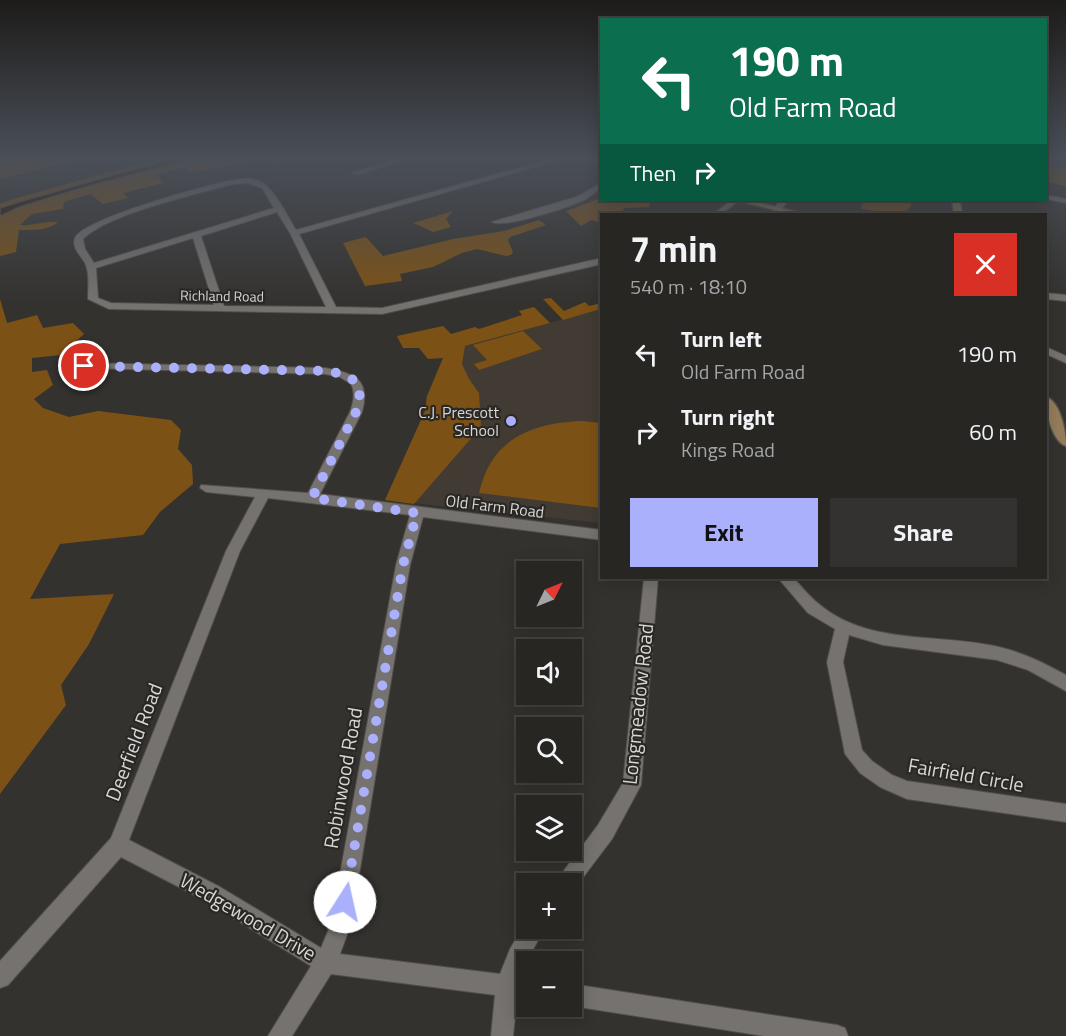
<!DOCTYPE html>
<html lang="en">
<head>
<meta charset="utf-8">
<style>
	body { margin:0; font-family:"Titillium Web",sans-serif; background:#333230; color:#f1f3f6; height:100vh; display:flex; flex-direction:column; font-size:22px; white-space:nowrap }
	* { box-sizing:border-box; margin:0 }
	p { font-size:20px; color:#a4a5a6 }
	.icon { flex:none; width:33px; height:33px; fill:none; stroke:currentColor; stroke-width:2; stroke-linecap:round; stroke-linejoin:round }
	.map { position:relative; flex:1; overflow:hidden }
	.side { position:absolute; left:600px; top:213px; width:447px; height:366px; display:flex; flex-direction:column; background:#272623; border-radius:0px; box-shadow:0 3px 15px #0003,0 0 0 2px #434341 }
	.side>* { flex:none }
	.guide { position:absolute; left:600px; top:18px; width:447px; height:183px; border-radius:0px; box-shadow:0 3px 15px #0003,0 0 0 2px #434341; background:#0b6e4f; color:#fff; overflow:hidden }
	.needle { width:39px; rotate:47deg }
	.controls { position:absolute; left:516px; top:561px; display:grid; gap:12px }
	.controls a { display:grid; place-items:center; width:66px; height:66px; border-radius:0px; background:#272623; box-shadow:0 3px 15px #0003,0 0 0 2px #434341; font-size:30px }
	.pin { position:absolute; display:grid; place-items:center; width:51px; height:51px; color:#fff; margin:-26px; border:3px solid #fff; border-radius:50%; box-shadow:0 2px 6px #0007 }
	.me { position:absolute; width:66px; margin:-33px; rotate:10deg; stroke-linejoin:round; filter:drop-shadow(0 0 4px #0008) }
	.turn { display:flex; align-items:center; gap:21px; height:126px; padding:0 30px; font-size:27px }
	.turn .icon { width:78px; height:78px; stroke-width:2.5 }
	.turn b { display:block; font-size:42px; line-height:51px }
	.then { display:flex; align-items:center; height:57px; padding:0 30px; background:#0003; gap:12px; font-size:22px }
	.round { display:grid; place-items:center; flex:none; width:63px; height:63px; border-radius:0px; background:#333230 }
	.head { display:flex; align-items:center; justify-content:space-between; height:102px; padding:0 30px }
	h1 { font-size:36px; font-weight:700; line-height:45px }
	.cta { display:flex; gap:12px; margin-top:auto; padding:12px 30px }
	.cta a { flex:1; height:69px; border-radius:0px; background:#aab0fb; color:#111; font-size:24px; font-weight:700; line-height:69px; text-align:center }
	.cta a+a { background:#333230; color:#f1f3f6 }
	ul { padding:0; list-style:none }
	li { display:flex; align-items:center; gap:18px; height:78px; padding:0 30px }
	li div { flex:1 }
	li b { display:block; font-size:22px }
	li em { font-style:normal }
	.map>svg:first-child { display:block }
	.built { fill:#423b34 }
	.green { fill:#7c5115 }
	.water { fill:#261400; stroke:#5b4e40; stroke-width:1.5 }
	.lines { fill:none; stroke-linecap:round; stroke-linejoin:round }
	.minor-casing { stroke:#514f4c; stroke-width:2 }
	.secondary-casing { stroke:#514f4c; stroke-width:3 }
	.minor { fill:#75726f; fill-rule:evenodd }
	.secondary { fill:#947c5b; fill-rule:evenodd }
	.route { stroke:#aab0fb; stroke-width:10; stroke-dasharray:0 18 }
	.poi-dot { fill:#aab0fb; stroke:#2a2825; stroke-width:2 }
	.labels { text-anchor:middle; stroke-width:4.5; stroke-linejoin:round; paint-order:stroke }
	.far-street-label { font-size:14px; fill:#d8d7d5; stroke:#2a2825 }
	.poi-label { font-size:16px; fill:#d8d7d5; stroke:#2a2825; text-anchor:end }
	.street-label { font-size:16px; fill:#d8d7d5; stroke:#2a2825 }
	.near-street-label { font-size:20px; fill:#d8d7d5; stroke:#2a2825 }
</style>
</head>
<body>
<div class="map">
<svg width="1066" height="1036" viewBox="0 0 1066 1036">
	<rect width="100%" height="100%" fill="#34322f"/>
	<path class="built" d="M601 309V523L385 500 425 411 427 396 465 346Z"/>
	<g class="green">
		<path d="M0 157H90L0 179Z"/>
		<path d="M162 157H176L0 208V204L10 200Z"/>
		<path d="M200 157H285L277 165 265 159 201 171 191 172 182 167 157 175 164 183 123 193 128 198 103 204 90 194 64 202 63 209 32 214 20 225C32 226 45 221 58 222 48 231 32 230 19 230L16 252 0 256V216L20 207 82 188Z"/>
		<path d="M1046 166 1066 168V186L1046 182Z"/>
		<path d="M601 198 602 200H651L649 207 625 208 619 214H602L601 223 591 220 581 226 566 211Z"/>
		<path d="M861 200H909L908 202 912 205 903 214C889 214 875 210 861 209L863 200Z"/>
		<path d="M453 211 446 219 451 227 433 232 413 223Z"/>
		<path d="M539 220 546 225 510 237 508 240 513 252 511 255 506 256 477 249 462 253 433 267 400 274 402 281 365 286 343 243 366 237 383 256 453 239 504 231Z"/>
		<path d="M551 298 564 311 585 302 589 306 601 303V309L563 320 543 299Z"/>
		<path d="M0 299 7 323 37 315 43 328 73 323 84 334 61 355 32 358V372L47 370 53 385 34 399 43 408 69 417 98 411 171 420 181 430 178 449 192 465 193 484 160 512 143 535 60 544 30 599 114 594 89 644 61 685 66 705 0 794Z"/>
		<path d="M534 307 550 323 465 346 462 364 469 379 479 393 481 427 414 504 385 500 425 411 427 396 443 358 428 359 419 348H403L397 336 443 326 451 334 475 327 479 329 522 315 519 311Z"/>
		<path d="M523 331 542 349 479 370 474 364 487 360 473 345Z"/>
		<path d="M582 421 601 423V508L479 493C491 439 531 423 582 421Z"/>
	</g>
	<path class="water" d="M176 157H200L82 188 20 207 0 216V208L15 203Z"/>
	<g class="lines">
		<g class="minor-casing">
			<g id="minor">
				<path d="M401 157H413L358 175 351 173Z"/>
				<path d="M558 157H571L299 234 336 307 382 308 602 258V264L382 314 109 309 88 299C88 288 90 273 85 263 81 256 71 247 75 238 82 219 217 181 241 179 247 178 253 179 259 181 273 186 288 217 296 230ZM247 183 262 188 274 208 94 263 85 249 83 239C108 214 194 195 229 185ZM277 212 290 233 326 307 224 306 201 236ZM193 238 214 305 111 303 98 298 96 268Z"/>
				<path d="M602 182V188C596 191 591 196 586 199 573 206 503 229 492 222L579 196Z"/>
				<path d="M1046 195 1066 199V203L1046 199Z"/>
				<path d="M732 200H740L721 214H713Z"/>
				<path d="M781 200H789L780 211H774L773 209Z"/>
				<path d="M1046 293 1066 295V301L1046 299Z"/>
				<path d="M1046 347 1066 356V363L1046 354Z"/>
				<path d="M84 363 325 368C354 373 371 379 362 412L320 494 602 530V540L423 517 410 565 351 924 340 954 500 974 510 949 526 922V928H545L526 962 521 976 526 977V999L517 998 513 1036H491L495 995 331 974 292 1036H268L311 966 206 901 121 857 8 985 0 988V961L111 838 226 551 255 497 206 492 200 488 201 485 308 493 350 412C353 403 356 393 351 384L340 377 325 374 80 368 79 366ZM268 498 410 515 396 565 331 924 321 948 220 887 129 840 240 551Z"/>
				<path d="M644 578H658L641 785 612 839 572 892V884H556L559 877 598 825 623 783Z"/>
				<path d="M778 578H793C802 586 809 597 819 604 868 646 940 633 999 647 1024 653 1044 663 1066 675V691L1028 670 997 660 883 645 849 635 843 662 862 750 872 761 892 775 907 781 1066 804V822L907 799 880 787 860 773 845 754 827 662 835 629 808 613Z"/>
				<path d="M572 984 837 1025 845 1028 848 1036H764L572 1006Z"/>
			</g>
		</g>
		<g class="secondary-casing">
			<g id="secondary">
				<path d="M583 157 602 159V164L584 159Z"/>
				<path d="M735 200H748L805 214H791Z"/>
				<path d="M952 200H960L962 214H954Z"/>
				<path d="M1046 397C1061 402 1066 433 1066 446 1052 442 1045 410 1046 397Z"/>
			</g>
		</g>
		<use href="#minor" class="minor"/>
		<use href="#secondary" class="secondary"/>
	</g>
	<linearGradient id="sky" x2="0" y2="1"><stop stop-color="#1d1c1a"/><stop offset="0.52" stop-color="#4a4f58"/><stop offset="1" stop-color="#4a4f58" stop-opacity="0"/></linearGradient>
	<rect width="1066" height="303" fill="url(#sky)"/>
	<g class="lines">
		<path class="route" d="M84 366 326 371C354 375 366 383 356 412L312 498 417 513 403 565 345 902"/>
	</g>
	<circle class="poi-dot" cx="511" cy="421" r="6"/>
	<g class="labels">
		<g class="far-street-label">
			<text transform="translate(222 296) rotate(1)" y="5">Richland Road</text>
		</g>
		<g class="poi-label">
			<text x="499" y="418">C.J. Prescott<tspan x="499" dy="18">School</tspan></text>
		</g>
		<g class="street-label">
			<text transform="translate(495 506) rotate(7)" y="6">Old Farm Road</text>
		</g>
		<g class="near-street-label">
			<text transform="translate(638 704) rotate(-84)" y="7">Longmeadow Road</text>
			<text transform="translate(134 742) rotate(-69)" y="7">Deerfield Road</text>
			<text transform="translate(966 775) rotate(10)" y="7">Fairfield Circle</text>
			<text transform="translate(343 778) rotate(-80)" y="7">Robinwood Road</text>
			<text transform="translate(248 917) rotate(30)" y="7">Wedgewood Drive</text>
		</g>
	</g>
</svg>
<div class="controls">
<a><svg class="needle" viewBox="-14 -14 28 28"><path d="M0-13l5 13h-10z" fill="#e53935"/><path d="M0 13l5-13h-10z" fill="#a4a5a6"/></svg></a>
<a><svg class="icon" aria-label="sound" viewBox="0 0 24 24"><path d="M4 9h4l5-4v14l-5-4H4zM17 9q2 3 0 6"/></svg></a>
<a><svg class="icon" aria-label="search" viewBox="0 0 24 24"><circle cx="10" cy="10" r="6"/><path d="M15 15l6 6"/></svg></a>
<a><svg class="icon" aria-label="layers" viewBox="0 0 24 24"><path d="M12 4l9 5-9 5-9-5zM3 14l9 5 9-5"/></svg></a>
<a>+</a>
<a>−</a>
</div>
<div class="pin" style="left:84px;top:366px;background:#d93025"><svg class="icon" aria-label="arrive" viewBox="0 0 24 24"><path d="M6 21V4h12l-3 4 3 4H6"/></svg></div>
<svg class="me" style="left:345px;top:902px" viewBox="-20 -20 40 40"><circle r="19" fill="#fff"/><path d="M0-13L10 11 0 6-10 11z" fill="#aab0fb"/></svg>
<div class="guide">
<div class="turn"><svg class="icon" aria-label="left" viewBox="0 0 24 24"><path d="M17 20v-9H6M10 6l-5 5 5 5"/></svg><div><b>190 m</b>Old Farm Road</div></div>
<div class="then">Then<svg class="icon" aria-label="right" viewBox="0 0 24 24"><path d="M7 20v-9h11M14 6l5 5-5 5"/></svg></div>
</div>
<section class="side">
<div class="head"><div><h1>7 min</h1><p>540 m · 18:10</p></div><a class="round" style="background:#d93025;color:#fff"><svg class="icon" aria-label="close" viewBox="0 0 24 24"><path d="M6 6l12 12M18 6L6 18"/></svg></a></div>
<ul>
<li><svg class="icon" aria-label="left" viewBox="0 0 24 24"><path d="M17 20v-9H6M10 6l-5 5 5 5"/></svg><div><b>Turn left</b><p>Old Farm Road</p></div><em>190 m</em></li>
<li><svg class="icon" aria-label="right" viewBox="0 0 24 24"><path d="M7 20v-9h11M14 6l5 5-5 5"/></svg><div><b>Turn right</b><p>Kings Road</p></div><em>60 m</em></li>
</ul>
<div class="cta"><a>Exit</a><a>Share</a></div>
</section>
</div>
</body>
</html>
